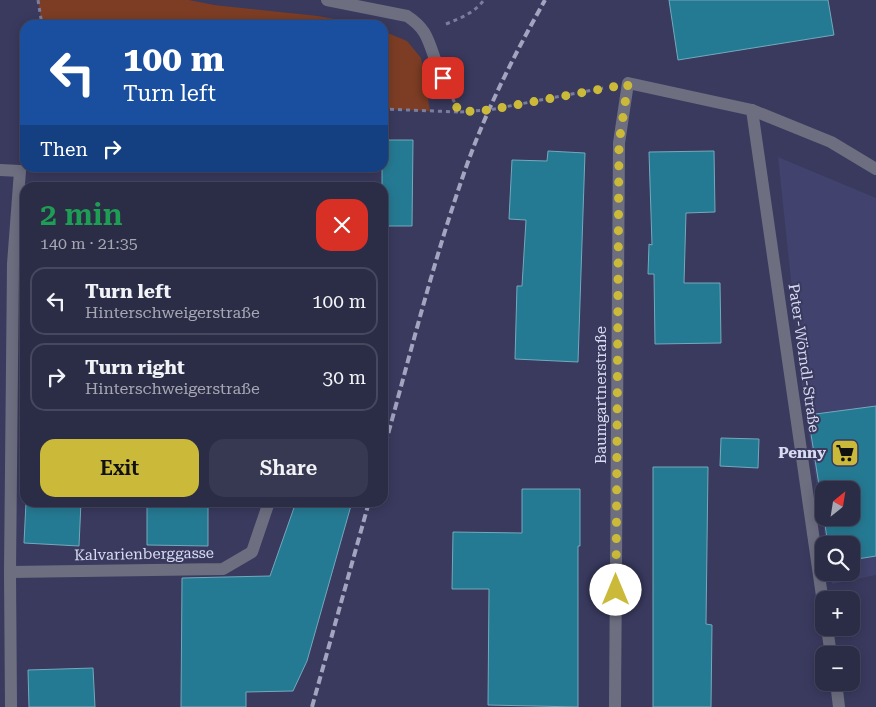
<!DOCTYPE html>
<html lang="en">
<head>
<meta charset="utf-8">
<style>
	body { margin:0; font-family:"Roboto Serif",serif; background:#373851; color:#f1f3f6; height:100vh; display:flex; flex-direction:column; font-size:19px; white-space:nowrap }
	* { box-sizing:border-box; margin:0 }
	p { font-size:16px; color:#a6a7b3 }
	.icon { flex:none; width:28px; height:28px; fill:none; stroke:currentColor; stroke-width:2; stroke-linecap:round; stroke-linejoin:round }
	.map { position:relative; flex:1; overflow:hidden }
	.sheet { position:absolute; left:20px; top:182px; width:368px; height:325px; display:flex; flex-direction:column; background:#2b2c46; border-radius:15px; box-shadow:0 2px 12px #0003,0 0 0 1px #47485f }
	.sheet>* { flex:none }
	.top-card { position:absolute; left:20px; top:20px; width:368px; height:152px; border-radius:15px; box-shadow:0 2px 12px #0003,0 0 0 1px #47485f; background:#1a4fa0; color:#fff; overflow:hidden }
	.needle { width:32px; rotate:30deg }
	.tools { position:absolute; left:815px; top:481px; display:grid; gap:10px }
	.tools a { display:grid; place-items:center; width:45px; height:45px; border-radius:10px; background:#2b2c46; box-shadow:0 2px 12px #0003,0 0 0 1px #47485f; font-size:25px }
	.pin { position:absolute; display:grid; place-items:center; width:42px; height:42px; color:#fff; margin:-21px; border-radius:10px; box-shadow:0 2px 8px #0006 }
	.me { position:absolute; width:55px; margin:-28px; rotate:0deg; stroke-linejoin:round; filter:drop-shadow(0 0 4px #0008) }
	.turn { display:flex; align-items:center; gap:18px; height:105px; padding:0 20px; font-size:22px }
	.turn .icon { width:65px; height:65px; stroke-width:2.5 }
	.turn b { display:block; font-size:35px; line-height:42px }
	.then { display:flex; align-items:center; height:48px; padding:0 20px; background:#0003; gap:10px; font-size:19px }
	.round { display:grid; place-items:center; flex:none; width:52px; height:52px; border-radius:15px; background:#373851 }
	.overview { display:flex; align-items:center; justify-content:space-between; height:85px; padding:0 20px }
	h1 { font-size:30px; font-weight:600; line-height:38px; color:#1e9e55 }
	.action { display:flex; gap:10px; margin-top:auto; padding:10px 20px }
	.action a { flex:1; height:58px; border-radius:15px; background:#cbba39; color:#111; font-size:20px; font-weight:600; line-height:58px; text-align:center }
	.action a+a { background:#373851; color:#f1f3f6 }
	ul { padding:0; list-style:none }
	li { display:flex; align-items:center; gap:15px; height:68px; margin:0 10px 8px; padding:0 10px; border:2px solid #47485f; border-radius:15px }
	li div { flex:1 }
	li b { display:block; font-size:19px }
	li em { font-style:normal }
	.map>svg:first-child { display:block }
	.built { fill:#41426d; fill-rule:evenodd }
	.green { fill:#7c3d24 }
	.building { fill:#257a93; stroke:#73a9bc }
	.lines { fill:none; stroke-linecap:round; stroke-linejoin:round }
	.path { stroke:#7b7d9c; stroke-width:3; stroke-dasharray:4 4; stroke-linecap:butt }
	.minor { stroke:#6d6f81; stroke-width:12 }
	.rail { stroke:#a2a4c0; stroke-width:4; stroke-dasharray:8 4; stroke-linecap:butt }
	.route { stroke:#cbba39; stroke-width:9; stroke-dasharray:0 16.2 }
	.labels { text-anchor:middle; stroke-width:4; stroke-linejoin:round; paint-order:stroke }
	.street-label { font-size:15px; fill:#d8dbf2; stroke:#393a5e }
	.poi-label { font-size:15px; font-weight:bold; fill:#d8dbf2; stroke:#393a5e; text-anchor:end }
</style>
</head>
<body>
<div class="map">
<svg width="876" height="707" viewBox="0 0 876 707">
	<rect width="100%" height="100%" fill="#393a5e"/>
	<path class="built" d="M778 157 876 198V575L832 584 831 573 851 572V545H826L804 403ZM824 490H851V518H824Z"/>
	<g class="green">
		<path d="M38 0H189L214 5 318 16 367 25H42Z"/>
		<path d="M383 31 407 41 421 58 430 111 383 109Z"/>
	</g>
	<g class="building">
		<path d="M669 0H828L834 35 678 60Z"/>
		<path d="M382 140H413L412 226H382Z"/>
		<path d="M548 151 585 153 578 362 515 359 517 286H522L526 220 509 219 512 160 547 161Z"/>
		<path d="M714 151 715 212 686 213 684 283H720L721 343 655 344 654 274H648L649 244 652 245 649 152Z"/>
		<path d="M876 406V556L851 560V545H828L824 518H851V490H824V517L808 415Z"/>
		<path d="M721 438 759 439 758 468 720 466Z"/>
		<path d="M653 467H708L706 624 712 625 711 707H653Z"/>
		<path d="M522 489H580V546H578V707L488 705 489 589H452L453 532 522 533Z"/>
		<path d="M26 502H81L79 546 24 543Z"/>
		<path d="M147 502H208V546L147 545Z"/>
		<path d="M296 502H352L307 661 293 691 246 692V707H181L182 578 270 576Z"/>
		<path d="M93 668 95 707H29L28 670Z"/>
	</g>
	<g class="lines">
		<g class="path">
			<path d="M38 0 42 25"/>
			<path d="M446 24C461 18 474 13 484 0"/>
			<path d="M446 84 459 112 489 110 603 88"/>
			<path d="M382 109 459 112"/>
		</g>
		<g class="minor">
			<path d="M327 0 407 16C427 29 428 40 436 62"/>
			<path d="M752 110 824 610"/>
			<path d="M0 170 20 171 13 264 10 572 11 707"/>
			<path d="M10 572 223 569 252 552 269 502"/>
			<path d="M827 628 831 655"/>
			<path d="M836 682 839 707"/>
			<path d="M615 707 619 143 628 83 752 110 831 142 876 169"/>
		</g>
		<g class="rail">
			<path d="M382 456C408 363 431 269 462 179 483 116 513 57 545 0"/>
			<path d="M312 707 369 502"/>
		</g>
	</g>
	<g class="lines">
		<path class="route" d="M443 78 459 112 489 110 628 84 619 143 616 590"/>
	</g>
	<defs>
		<g id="supermarket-square" transform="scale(1.4375)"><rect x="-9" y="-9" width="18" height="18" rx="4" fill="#cbba39" stroke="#393a5e"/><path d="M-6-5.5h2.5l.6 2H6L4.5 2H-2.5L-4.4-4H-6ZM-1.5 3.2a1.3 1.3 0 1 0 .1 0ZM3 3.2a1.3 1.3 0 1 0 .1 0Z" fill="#111"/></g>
	</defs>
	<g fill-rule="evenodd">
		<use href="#supermarket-square" x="845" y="453"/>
	</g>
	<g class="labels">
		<g class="street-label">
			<text transform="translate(804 358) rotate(82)" y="5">Pater-Wörndl-Straße</text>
			<text transform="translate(601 395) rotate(-90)" y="5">Baumgartnerstraße</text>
			<text transform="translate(144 554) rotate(-1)" y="5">Kalvarienberggasse</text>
		</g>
		<g class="poi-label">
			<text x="826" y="458">Penny</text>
		</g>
	</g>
</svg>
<div class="tools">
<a><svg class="needle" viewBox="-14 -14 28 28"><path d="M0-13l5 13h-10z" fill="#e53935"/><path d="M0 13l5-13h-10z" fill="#a6a7b3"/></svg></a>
<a><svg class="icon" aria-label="search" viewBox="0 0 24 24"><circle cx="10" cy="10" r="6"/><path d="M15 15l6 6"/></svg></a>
<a>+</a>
<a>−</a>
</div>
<div class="pin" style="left:443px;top:78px;background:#d93025"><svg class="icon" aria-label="arrive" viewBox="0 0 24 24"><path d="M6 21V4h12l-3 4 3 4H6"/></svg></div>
<svg class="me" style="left:616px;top:590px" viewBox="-20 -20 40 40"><circle r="19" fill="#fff"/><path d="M0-13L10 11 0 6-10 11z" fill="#cbba39"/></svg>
<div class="top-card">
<div class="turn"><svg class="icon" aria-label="left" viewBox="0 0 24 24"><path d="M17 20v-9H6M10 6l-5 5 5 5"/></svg><div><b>100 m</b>Turn left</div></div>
<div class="then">Then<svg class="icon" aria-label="right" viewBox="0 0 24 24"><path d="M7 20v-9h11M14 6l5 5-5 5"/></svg></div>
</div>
<section class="sheet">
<div class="overview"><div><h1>2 min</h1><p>140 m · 21:35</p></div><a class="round" style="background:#d93025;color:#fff"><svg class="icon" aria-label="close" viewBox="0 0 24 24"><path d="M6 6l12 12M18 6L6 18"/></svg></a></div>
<ul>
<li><svg class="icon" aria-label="left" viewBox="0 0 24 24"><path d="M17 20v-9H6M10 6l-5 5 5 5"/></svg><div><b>Turn left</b><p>Hinterschweigerstraße</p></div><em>100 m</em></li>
<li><svg class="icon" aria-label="right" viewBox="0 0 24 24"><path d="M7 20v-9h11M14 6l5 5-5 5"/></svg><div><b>Turn right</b><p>Hinterschweigerstraße</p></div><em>30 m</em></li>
</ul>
<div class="action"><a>Exit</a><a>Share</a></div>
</section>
</div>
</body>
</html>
